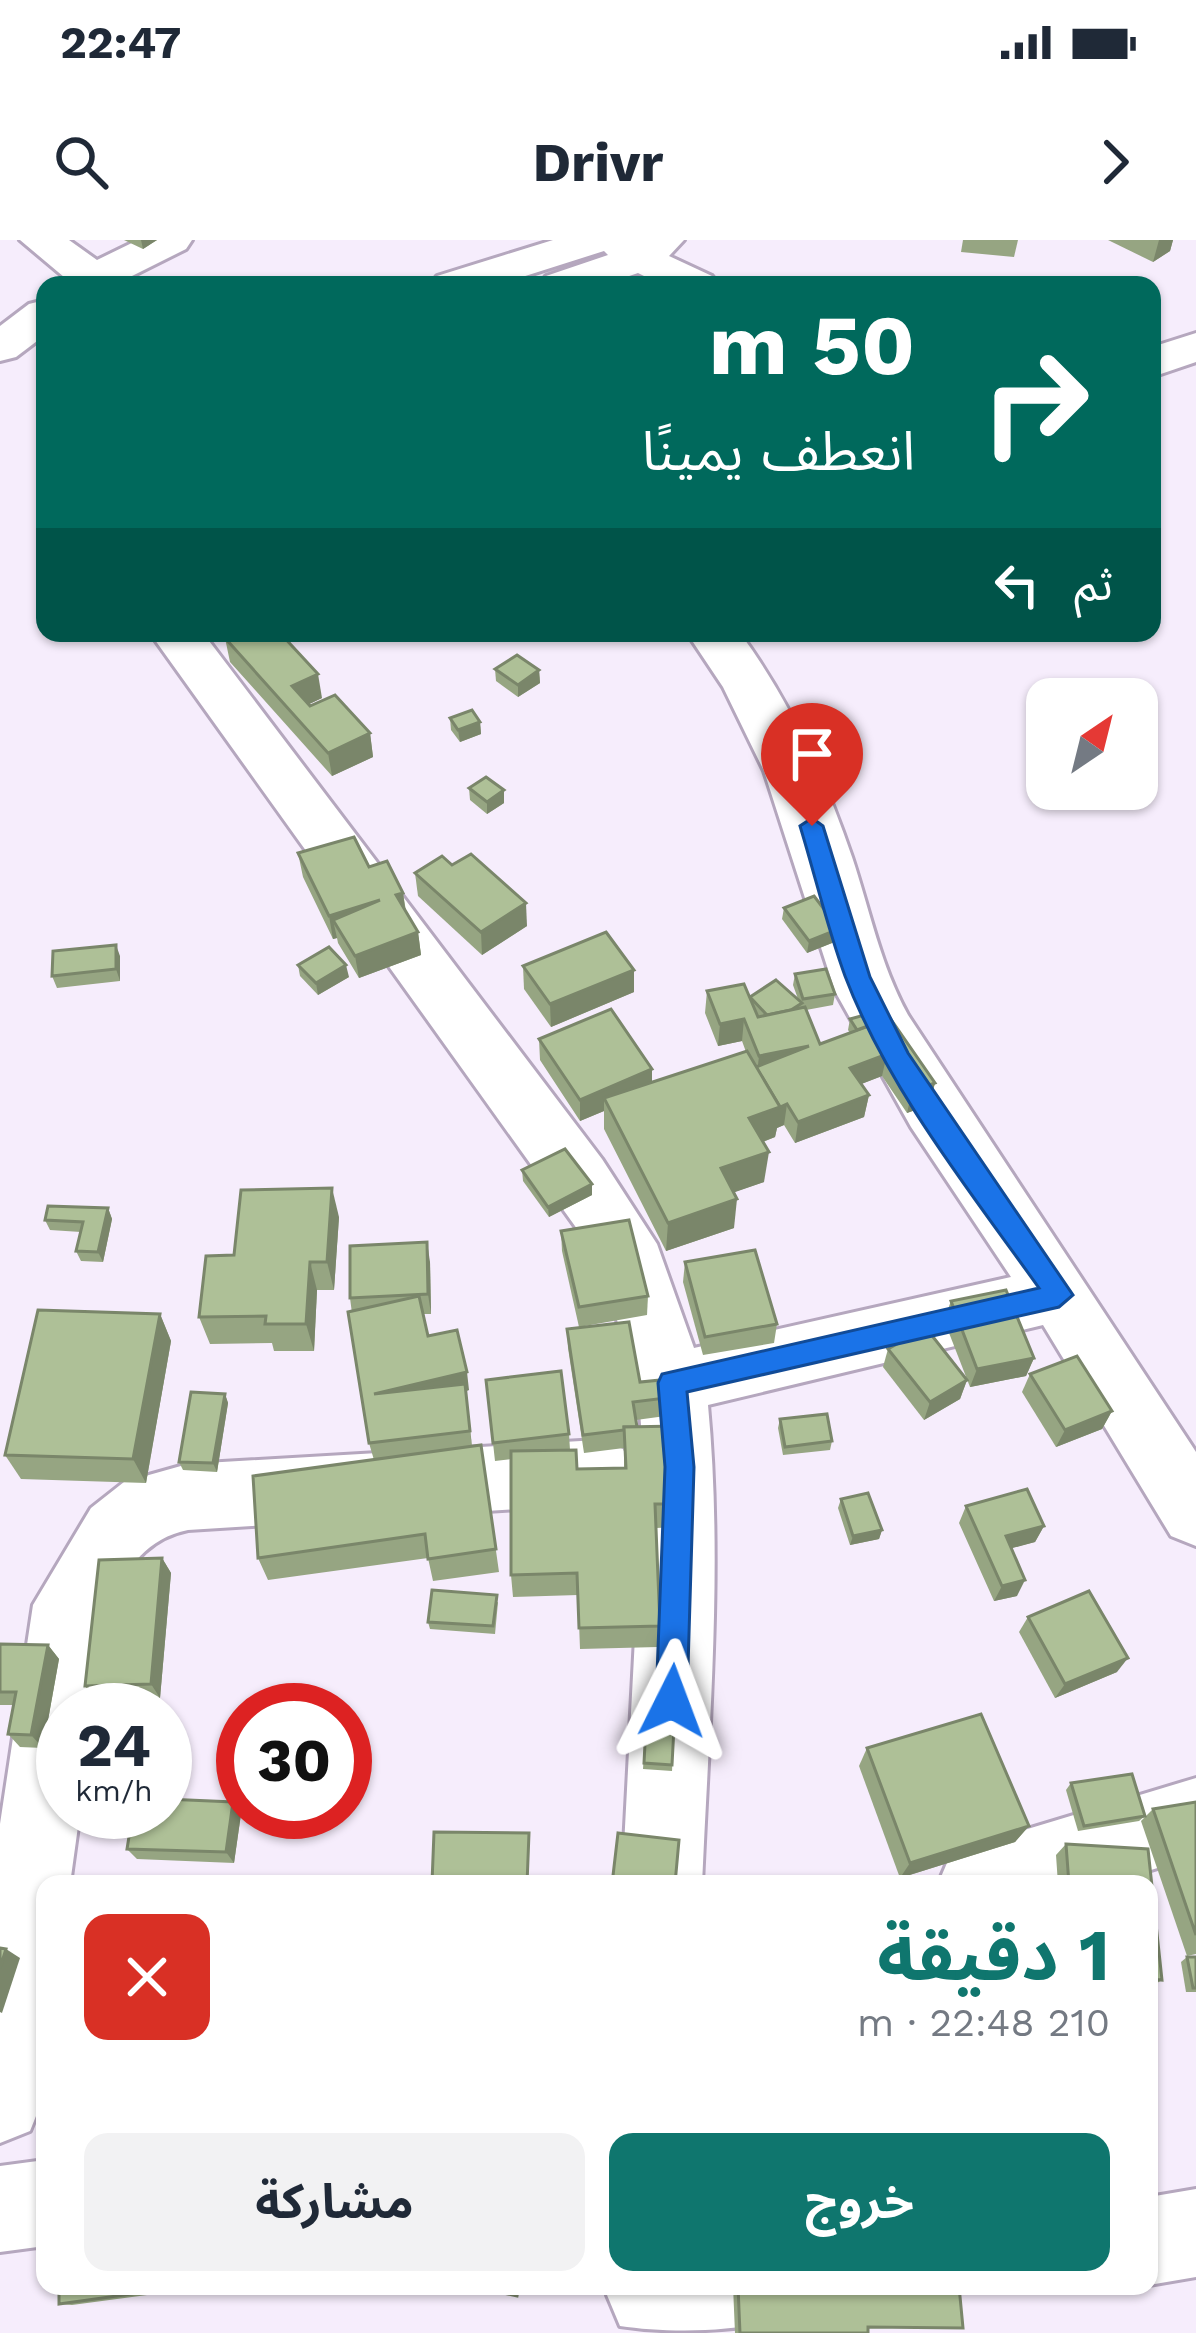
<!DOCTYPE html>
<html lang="ar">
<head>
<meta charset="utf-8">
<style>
	body { margin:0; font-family:"Work Sans","Noto Sans Arabic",sans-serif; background:#f2f2f3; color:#1f2937; direction:rtl; height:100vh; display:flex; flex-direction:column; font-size:45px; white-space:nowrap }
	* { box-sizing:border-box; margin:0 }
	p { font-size:39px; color:#747a83 }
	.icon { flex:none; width:66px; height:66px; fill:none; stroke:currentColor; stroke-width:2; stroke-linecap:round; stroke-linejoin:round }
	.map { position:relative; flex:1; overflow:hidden; direction:ltr }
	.sheet { position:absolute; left:36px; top:1635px; width:1122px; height:420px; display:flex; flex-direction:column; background:#fff; border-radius:24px; box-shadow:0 3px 9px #0004; direction:rtl }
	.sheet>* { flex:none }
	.guide { position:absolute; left:36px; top:36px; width:1125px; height:366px; border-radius:24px; box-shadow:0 3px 9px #0004; direction:rtl; background:#00695c; color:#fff; overflow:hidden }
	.needle { width:78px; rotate:35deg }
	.buttons { position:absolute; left:1026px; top:438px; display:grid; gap:24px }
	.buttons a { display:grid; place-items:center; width:132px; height:132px; border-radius:24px; background:#fff; box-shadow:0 3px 9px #0004; font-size:60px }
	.speed { position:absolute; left:36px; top:1443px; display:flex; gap:24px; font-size:60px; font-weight:700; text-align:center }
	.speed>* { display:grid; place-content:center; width:156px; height:156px; border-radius:50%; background:#fff; box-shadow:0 3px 9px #0004; line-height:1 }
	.speed small { font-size:30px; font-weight:400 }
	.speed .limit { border:18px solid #d22; background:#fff; color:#111 }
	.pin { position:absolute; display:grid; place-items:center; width:102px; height:102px; color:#fff; margin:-123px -51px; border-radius:50% 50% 50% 0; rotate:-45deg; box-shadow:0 0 12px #0007 }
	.pin .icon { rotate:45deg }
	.me { position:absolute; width:132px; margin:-66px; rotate:3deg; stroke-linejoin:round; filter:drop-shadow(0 0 9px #0008) }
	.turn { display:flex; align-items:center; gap:42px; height:252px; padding:0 48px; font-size:54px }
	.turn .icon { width:156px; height:156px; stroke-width:2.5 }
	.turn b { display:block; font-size:84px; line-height:102px }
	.then { display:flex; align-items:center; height:114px; padding:0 48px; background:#0003; gap:24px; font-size:45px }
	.round { display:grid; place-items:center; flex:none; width:126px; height:126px; border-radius:24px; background:#f2f2f3 }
	.headline { display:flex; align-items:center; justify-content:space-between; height:204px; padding:0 48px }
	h1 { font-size:72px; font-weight:700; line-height:90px; color:#0f766e }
	.primary-button { display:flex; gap:24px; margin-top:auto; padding:24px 48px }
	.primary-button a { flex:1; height:138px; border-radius:24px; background:#0f766e; color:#fff; font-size:48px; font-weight:700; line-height:138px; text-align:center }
	.primary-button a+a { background:#f2f2f3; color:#1f2937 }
	.status { display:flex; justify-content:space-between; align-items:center; height:84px; padding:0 60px; background:#fff; direction:ltr }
	.status svg { height:33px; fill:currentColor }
	header { display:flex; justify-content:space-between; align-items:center; height:156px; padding:0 48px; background:#fff; font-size:54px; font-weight:700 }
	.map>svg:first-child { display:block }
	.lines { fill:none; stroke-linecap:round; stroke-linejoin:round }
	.minor-casing { stroke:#b5a7be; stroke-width:6 }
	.minor { fill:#fff; fill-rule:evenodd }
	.wall { fill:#96a582 }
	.shaded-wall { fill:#7a866a }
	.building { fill:#aec097; stroke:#7a866a; stroke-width:3 }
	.route { fill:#1a73e8; stroke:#114b97; stroke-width:3 }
</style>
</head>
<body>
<div class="status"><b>22:47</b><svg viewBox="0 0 49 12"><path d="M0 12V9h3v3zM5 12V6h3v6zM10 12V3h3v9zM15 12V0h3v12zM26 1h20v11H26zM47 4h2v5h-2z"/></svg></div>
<header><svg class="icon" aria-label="forward" viewBox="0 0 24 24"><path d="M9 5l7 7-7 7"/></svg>Drivr<svg class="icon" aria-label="search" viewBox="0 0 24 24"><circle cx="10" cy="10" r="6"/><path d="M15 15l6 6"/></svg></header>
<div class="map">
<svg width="1196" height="2093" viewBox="0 0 1196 2093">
	<rect width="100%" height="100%" fill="#f6edfc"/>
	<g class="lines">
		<g class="minor-casing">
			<g id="minor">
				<path d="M20 0H69L97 20 138 0H192L186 9 114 45H58L64 37Z"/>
				<path d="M553 0H684L669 16 712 36 719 45H662L638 33 603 45H539L546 36 608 15 604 11 497 45H430L437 36Z"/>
				<path d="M45 60V95L16 117 0 121V86L29 64Z"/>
				<path d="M1196 93V122L1152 137V107Z"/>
				<path d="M150 393H203L602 919 657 1004 694 1108 1011 1037 911 887 835 751 764 531 723 447 687 393H740C790 461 825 538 852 617 870 671 880 724 908 775L1196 1212V1306L1171 1296 1043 1085 708 1165C723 1324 709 1485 702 1644H622L644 1227 638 1143 595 1014Z"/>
				<path d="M598 1200 623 1209 633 1232 623 1255 598 1264 188 1290C108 1306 101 1405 93 1470H63V1572H80L70 1644H45L42 1861 30 1891 0 1903V1584L33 1365 91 1268 124 1242 188 1224Z"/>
				<path d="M1196 1538V1616L1106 1644H938L950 1616 978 1604Z"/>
				<path d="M45 1920V2006L0 2012V1926Z"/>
				<path d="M1196 1949V2037L1149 2045V1957Z"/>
				<path d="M610 2046H797L784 2077C740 2093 666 2093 620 2086L607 2055Z"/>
			</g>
		</g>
		<use href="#minor" class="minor"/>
	</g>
	<g class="wall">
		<path d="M124 0H157L143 9Z"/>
		<path d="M963 0H1018L1014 17 961 12Z"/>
		<path d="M1108 0H1173L1170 11 1153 22Z"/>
		<path d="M225 398 322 458 309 464 370 493 373 517 332 536 230 422Z"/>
		<path d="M495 429 539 430 540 443 518 457 496 441Z"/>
		<path d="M450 478 480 482 481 494 460 502 451 490Z"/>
		<path d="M469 548 504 550V563L487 574 470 560Z"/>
		<path d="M298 613 369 627 403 653 406 671 418 692 421 715 359 738 338 703 337 698 333 699 303 637Z"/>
		<path d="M415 633 527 686 482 715 418 656Z"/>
		<path d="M784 668 837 701 807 713 782 679Z"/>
		<path d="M120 716V741L57 748 52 736Z"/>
		<path d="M298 725 349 737 318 755 300 736Z"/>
		<path d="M523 726 634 730V752L551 787 524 749Z"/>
		<path d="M795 734 835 754 833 765 806 770 820 804 850 793 848 790 850 779 884 780 935 843 929 865 907 873 882 836 861 844 869 855 864 877 795 903 784 885 777 888 775 897 763 902 764 942 734 952V988L666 1011 604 889V871L580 881 540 820 539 799 652 829V843L746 812 742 801 718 806 705 773 707 751 750 757 798 759 793 745Z"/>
		<path d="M522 930 592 955 549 977 523 941Z"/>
		<path d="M108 968 112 979 103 1022 81 1021 76 1011 81 992 50 990 45 980Z"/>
		<path d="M339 977 334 1050H317L314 1111H274L272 1103 210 1104 199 1077 234 1015Z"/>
		<path d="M561 991 648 1056 647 1075 579 1087 562 1011Z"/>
		<path d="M430 1022 431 1074H423L428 1096 469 1150 466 1151 472 1206 481 1205 499 1332 433 1341 428 1318 268 1340 258 1318 374 1220 369 1203 350 1058Z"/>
		<path d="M685 1022 777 1084 774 1103 703 1115 683 1042Z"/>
		<path d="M951 1061 1034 1118 1026 1136 970 1147 944 1080Z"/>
		<path d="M160 1074 171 1101 146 1243 21 1239 5 1215Z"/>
		<path d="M567 1089 640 1142 674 1157 673 1175 636 1180 637 1187 683 1264 680 1287 656 1288 660 1386 658 1407 580 1409 578 1355 513 1357 511 1335V1219L495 1221 486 1140 569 1194 570 1210 577 1229 624 1228V1208L584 1213 568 1108Z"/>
		<path d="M888 1109 967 1140 960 1159 924 1180 883 1127Z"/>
		<path d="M1030 1134 1112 1171 1102 1189 1056 1207 1022 1152Z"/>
		<path d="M225 1154 228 1163 217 1232 183 1230 179 1222Z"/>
		<path d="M780 1179 832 1201 830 1210 783 1215 778 1188Z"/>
		<path d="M841 1259 882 1290 879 1299 850 1305 838 1268Z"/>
		<path d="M966 1266 1044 1286 1035 1302 1011 1308 1017 1356 994 1361 959 1283Z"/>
		<path d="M162 1318 171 1333 160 1458 95 1460 85 1446Z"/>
		<path d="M498 1362 495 1394 430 1389 428 1382Z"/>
		<path d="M1028 1377 1117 1432 1055 1458 1019 1392Z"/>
		<path d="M0 1404 48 1405 59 1419 43 1508 20 1507 8 1494 13 1465H0Z"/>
		<path d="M647 1466 675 1468 672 1531 643 1529Z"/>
		<path d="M867 1508 1029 1586 1015 1602 900 1638 859 1526Z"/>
		<path d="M1071 1543 1145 1576 1139 1581 1078 1591 1066 1550Z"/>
		<path d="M1196 1562V1714L1187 1716 1141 1581 1153 1569Z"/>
		<path d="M74 1572 241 1574 234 1623 137 1619 127 1609 132 1577 77 1575Z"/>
		<path d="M1066 1604 1148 1609 1162 1740 1149 1748V1644H1058L1056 1615Z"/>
		<path d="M1187 1717H1196V1752H1186L1181 1722Z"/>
		<path d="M192 2046V2049L72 2065 59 2064Z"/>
		<path d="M733 2046H959L868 2088V2093H735Z"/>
	</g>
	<g class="shaded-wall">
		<path d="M141 0H157L143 9Z"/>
		<path d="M1159 0H1173L1170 11 1153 22Z"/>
		<path d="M539 430 540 443 518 457V445Z"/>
		<path d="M318 434 322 458 297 470 292 446Z"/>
		<path d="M480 482 481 494 460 502 458 490Z"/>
		<path d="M370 493 373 517 332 536 328 513Z"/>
		<path d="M504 550V563L487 574V562Z"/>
		<path d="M403 653 406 676 396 655Z"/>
		<path d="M380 660 333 680 337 698 333 699 329 676Z"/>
		<path d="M526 663 527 686 482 715 481 692Z"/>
		<path d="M839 689 837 701 807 713 809 701Z"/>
		<path d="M418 692 421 715 359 738 355 716Z"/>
		<path d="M116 705 120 716V741L116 729Z"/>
		<path d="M346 725 349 737 318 755 316 743Z"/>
		<path d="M634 730V752L551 787 550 764Z"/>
		<path d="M744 779 742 801 718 806 720 784Z"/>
		<path d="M809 806 757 834 759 816Z"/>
		<path d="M887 814 882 836 846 850 850 828Z"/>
		<path d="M652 829V851L604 858V871L580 881V860Z"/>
		<path d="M935 843 929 865 907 873 912 851Z"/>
		<path d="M869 855 864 877 795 903 798 882Z"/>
		<path d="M787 864 784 885 777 888 775 897 746 908 749 878Z"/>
		<path d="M769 912 764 942 718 958 721 928Z"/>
		<path d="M592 944V955L549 977 548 967Z"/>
		<path d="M332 948 339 977 334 1050 327 1022Z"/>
		<path d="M737 959 734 988 666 1011 668 983Z"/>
		<path d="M108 968 112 979 103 1022 98 1012Z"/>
		<path d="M427 1002 430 1022 431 1074 428 1054Z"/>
		<path d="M310 1022 317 1050 314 1111 306 1084Z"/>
		<path d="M160 1074 171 1101 146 1243 133 1219Z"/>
		<path d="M1034 1118 1026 1136 970 1147 977 1129Z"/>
		<path d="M467 1132 469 1150 466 1151 472 1208 465 1151 374 1154Z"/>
		<path d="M967 1140 960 1159 924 1180 930 1162Z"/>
		<path d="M225 1154 228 1163 217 1232 213 1223Z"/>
		<path d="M1112 1171 1102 1189 1056 1207 1065 1190Z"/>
		<path d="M1044 1286 1035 1302 998 1312 1006 1296Z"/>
		<path d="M882 1290 879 1299 850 1305 853 1296Z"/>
		<path d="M162 1318 171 1333 160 1458 151 1444Z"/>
		<path d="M1025 1340 1017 1356 994 1361 1002 1346Z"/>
		<path d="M48 1405 59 1419 43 1508 31 1495Z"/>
		<path d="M1128 1418 1117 1432 1055 1458 1065 1444Z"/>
		<path d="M165 1494 171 1502 165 1538Z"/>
		<path d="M233 1562 241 1574 234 1623 226 1612Z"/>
		<path d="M1029 1586 1015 1602 900 1638 910 1623Z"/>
		<path d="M6 1709 20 1718 2 1773 0 1772V1728Z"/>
	</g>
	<g class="building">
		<path d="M236 393H280L318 434 292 446 310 466 335 455 370 493 328 513 225 398Z"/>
		<path d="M517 415 539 430 518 445 495 429Z"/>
		<path d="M472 470 480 482 458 490 450 478Z"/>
		<path d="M486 537 504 550 487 562 469 548Z"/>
		<path d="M354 597 369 627 387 621 403 653 396 655 418 692 355 716 333 680 380 660 329 676 298 613Z"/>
		<path d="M471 614 526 663 481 692 415 633 442 616 452 625Z"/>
		<path d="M814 656 839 689 809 701 784 668Z"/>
		<path d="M606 692 634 730 550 764 523 726Z"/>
		<path d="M116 705V729L52 736 53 711Z"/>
		<path d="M329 707 346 725 316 743 298 725Z"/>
		<path d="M826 729 835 754 803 759 795 734Z"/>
		<path d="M776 740 802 763 791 770 767 775 750 757Z"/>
		<path d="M744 744 758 777 805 767 820 804 890 778 935 843 912 851 887 814 850 828 869 855 798 882 787 864 778 868 780 867 756 827 809 806 759 816 744 779 720 784 707 751Z"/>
		<path d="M611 769 652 829 580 860 539 799Z"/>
		<path d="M879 771 884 780 857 790 850 779Z"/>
		<path d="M747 811 780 867 749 878 769 912 721 928 737 959 668 983 604 858Z"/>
		<path d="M565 909 592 944 548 967 522 930Z"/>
		<path d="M332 948 327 1022H310L306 1084H265L266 1076 199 1077 206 1016 234 1015 241 950Z"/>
		<path d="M48 966 108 968 98 1012 76 1011 83 982 45 980Z"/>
		<path d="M629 980 648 1056 579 1067 561 991Z"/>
		<path d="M427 1002 428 1054 350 1058V1006Z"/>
		<path d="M755 1010 777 1084 705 1097 685 1022Z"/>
		<path d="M1006 1050 1034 1118 977 1129 951 1061Z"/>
		<path d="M419 1056 428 1096 457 1090 467 1132 374 1154 465 1144 470 1191 369 1203 348 1072Z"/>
		<path d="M38 1070 160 1074 133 1219 5 1215Z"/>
		<path d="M629 1082 640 1142 671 1139 674 1157 633 1162 637 1187H624V1190L583 1195 567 1089Z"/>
		<path d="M926 1088 967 1140 930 1162 888 1109Z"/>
		<path d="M1077 1116 1112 1171 1065 1190 1030 1134Z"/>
		<path d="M561 1131 569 1194 493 1203 486 1140Z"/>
		<path d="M191 1152 225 1154 213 1223 179 1222Z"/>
		<path d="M827 1174 832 1201 785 1207 780 1179Z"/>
		<path d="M678 1186 683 1264H655L660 1386 579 1388 577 1333 511 1335V1211L576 1210 577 1229 626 1228 624 1187Z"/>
		<path d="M481 1205 496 1309 428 1319 425 1294 258 1318 253 1236Z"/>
		<path d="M1027 1249 1044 1286 1006 1296 1025 1340 1002 1346 966 1266Z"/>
		<path d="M868 1253 882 1290 853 1296 841 1259Z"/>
		<path d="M162 1318 151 1444 85 1446 99 1320Z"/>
		<path d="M432 1350 497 1355 493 1386 428 1382Z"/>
		<path d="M1089 1351 1128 1418 1065 1444 1028 1377Z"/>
		<path d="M0 1404 48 1405 31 1495 8 1494 16 1452H0Z"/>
		<path d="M647 1466 675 1468 672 1525 644 1523Z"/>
		<path d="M981 1474 1029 1586 910 1623 867 1508Z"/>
		<path d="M1132 1534 1145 1576 1084 1586 1071 1543Z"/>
		<path d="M165 1559 233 1562 226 1612 127 1609 133 1572H165Z"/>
		<path d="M1196 1562V1695L1153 1569Z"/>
		<path d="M434 1592 529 1593 527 1644 432 1643Z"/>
		<path d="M618 1593 679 1600 675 1644H612Z"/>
		<path d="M1066 1604 1148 1609 1162 1740 1149 1739V1644H1069Z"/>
		<path d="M0 1708 6 1709 0 1728Z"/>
		<path d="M1187 1717H1196V1748H1193Z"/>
		<path d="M59 2046H182V2047L59 2064Z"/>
		<path d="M471 2046H519L517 2056Z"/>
		<path d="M738 2046H959L963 2088 868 2087V2093H740Z"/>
	</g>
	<path class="route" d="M812 578 823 586 870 737 908 813 1073 1055 1059 1067 687 1152 694 1227 687 1461 683 1472 672 1477 661 1472 656 1461 665 1227 658 1143 662 1134 1039 1048C969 950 888 849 845 736 827 687 815 635 800 586Z"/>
</svg>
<div class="buttons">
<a><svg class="needle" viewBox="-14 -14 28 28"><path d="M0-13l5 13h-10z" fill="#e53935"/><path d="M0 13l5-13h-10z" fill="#747a83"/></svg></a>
</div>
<div class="speed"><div>24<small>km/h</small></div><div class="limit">30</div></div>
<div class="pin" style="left:812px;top:586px;background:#d93025"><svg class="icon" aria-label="arrive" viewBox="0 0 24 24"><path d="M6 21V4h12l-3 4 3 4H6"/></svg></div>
<svg class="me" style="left:672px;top:1461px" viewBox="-20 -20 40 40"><path d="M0-17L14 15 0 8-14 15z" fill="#1a73e8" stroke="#fff" stroke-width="4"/></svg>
<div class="guide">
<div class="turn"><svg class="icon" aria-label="right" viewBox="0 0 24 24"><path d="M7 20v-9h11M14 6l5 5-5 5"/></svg><div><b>50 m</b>انعطف يمينًا</div></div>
<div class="then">ثم<svg class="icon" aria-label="left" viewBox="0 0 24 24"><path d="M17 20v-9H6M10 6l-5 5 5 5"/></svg></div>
</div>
<section class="sheet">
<div class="headline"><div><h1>1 دقيقة</h1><p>210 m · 22:48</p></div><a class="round" style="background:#d93025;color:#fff"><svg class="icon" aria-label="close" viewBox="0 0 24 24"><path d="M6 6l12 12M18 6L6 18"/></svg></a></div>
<div class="primary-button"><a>خروج</a><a>مشاركة</a></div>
</section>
</div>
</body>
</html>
